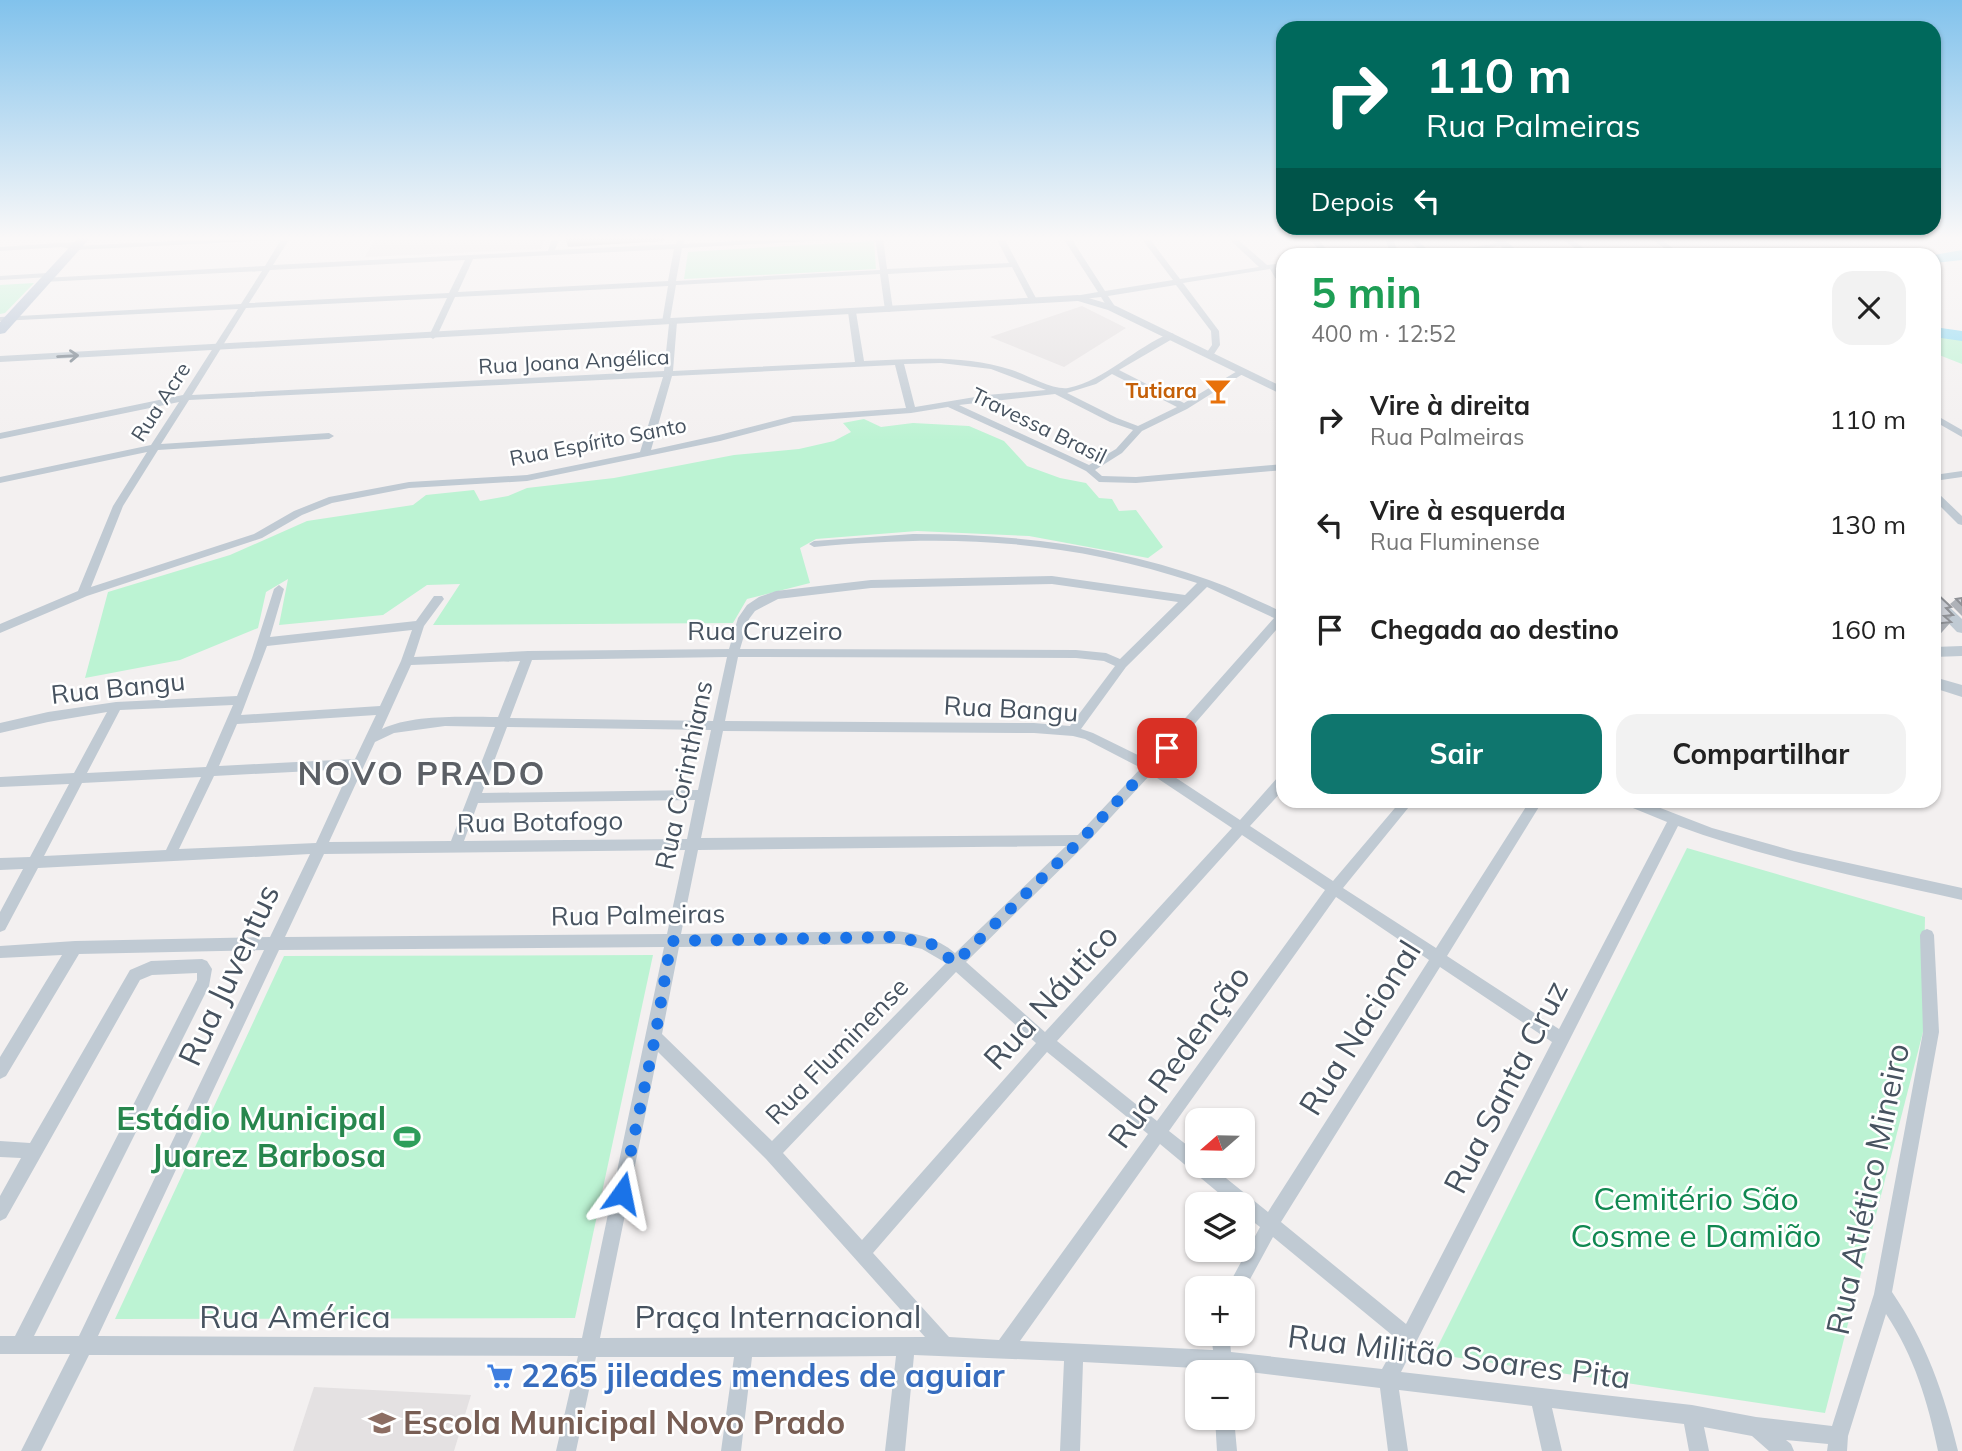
<!DOCTYPE html>
<html lang="pt">
<head>
<meta charset="utf-8">
<style>
	body { margin:0; font-family:Mulish,sans-serif; background:#f2f2f2; color:#222; height:100vh; display:flex; flex-direction:column; font-size:26px; white-space:nowrap }
	* { box-sizing:border-box; margin:0 }
	p { font-size:23px; color:#767676 }
	.icon { flex:none; width:38px; height:38px; fill:none; stroke:currentColor; stroke-width:2; stroke-linecap:round; stroke-linejoin:round }
	.map { position:relative; flex:1; overflow:hidden }
	.sheet { position:absolute; left:1276px; top:248px; width:665px; height:560px; display:flex; flex-direction:column; background:#fff; border-radius:21px; box-shadow:0 2px 5px #0004 }
	.sheet>* { flex:none }
	.top-card { position:absolute; left:1276px; top:21px; width:665px; height:214px; border-radius:21px; box-shadow:0 2px 5px #0004; background:#00695c; color:#fff; overflow:hidden }
	.needle { width:46px; rotate:250deg }
	.controls { position:absolute; left:1185px; top:1108px; display:grid; gap:14px }
	.controls a { display:grid; place-items:center; width:70px; height:70px; border-radius:14px; background:#fff; box-shadow:0 2px 5px #0004; font-size:35px }
	.pin { position:absolute; display:grid; place-items:center; width:60px; height:60px; color:#fff; margin:-30px; border-radius:14px; box-shadow:0 4px 10px #0006 }
	.me { position:absolute; width:77px; margin:-38px; rotate:12deg; stroke-linejoin:round; filter:drop-shadow(0 0 5px #0008) }
	.turn { display:flex; align-items:center; gap:24px; height:147px; padding:0 35px; font-size:32px }
	.turn .icon { width:91px; height:91px; stroke-width:2.5 }
	.turn b { display:block; font-size:49px; line-height:60px }
	.then { display:flex; align-items:center; height:66px; padding:0 35px; background:#0003; gap:14px; font-size:26px }
	.round { display:grid; place-items:center; flex:none; width:74px; height:74px; border-radius:21px; background:#f2f2f2 }
	.overview { display:flex; align-items:center; justify-content:space-between; height:119px; padding:0 35px }
	h1 { font-size:42px; font-weight:700; line-height:52px; color:#1e9e55 }
	.cta { display:flex; gap:14px; margin-top:auto; padding:14px 35px }
	.cta a { flex:1; height:80px; border-radius:21px; background:#0f766e; color:#fff; font-size:28px; font-weight:700; line-height:80px; text-align:center }
	.cta a+a { background:#f2f2f2; color:#222 }
	ul { padding:0; list-style:none }
	li { display:flex; align-items:center; gap:21px; height:105px; padding:0 35px }
	li div { flex:1 }
	li b { display:block; font-size:26px }
	li em { font-style:normal }
	.map>svg:first-child { display:block }
	.education { fill:#e4e1e2 }
	.green { fill:#bcf3d3 }
	.lines { fill:none; stroke-linecap:round; stroke-linejoin:round }
	.river { fill:#86d8f3; fill-rule:evenodd }
	.minor { fill:#c0cad3; fill-rule:evenodd }
	.tertiary { fill:#c0cad3; fill-rule:evenodd }
	.primary { fill:#aebed1; fill-rule:evenodd }
	.wall { fill:#afb2b8 }
	.building { fill:#cccfd6; stroke:#8f9196; stroke-width:2 }
	.oneway { stroke:#6b7782 }
	.route { stroke:#1a73e8; stroke-width:12; stroke-dasharray:0 21.6 }
	.labels { text-anchor:middle; stroke-width:5; stroke-linejoin:round; paint-order:stroke }
	.far-street-label { font-size:21px; fill:#475360; stroke:#fff }
	.far-food-label { font-size:21px; font-weight:bold; fill:#c56008; stroke:#fff; text-anchor:end }
	.street-label { font-size:26px; fill:#475360; stroke:#fff }
	.near-street-label { font-size:32px; fill:#475360; stroke:#fff }
	.near-leisure-label { font-size:32px; font-weight:bold; fill:#27864d; stroke:#fff; text-anchor:end }
	.near-park-label { font-size:32px; fill:#108851; stroke:#fff }
	.near-shop-label { font-size:32px; font-weight:bold; fill:#366cbe; stroke:#fff; text-anchor:start }
	.near-education-label { font-size:32px; font-weight:bold; fill:#785e54; stroke:#fff; text-anchor:start }
	.district-label { font-size:33px; font-weight:bold; letter-spacing:2px; fill:#5c6066; stroke:#fff }
</style>
</head>
<body>
<div class="map">
<svg width="1962" height="1451" viewBox="0 0 1962 1451">
	<rect width="100%" height="100%" fill="#f3f0f0"/>
	<g class="education">
		<path d="M376 238H545L541 249 365 257Z"/>
		<path d="M1082 306 1126 328 1064 367 990 337Z"/>
		<path d="M314 1387 471 1395 454 1451H293Z"/>
	</g>
	<g class="green">
		<path d="M874 241 876 269 684 279 688 252Z"/>
		<path d="M34 283 5 313 0 314V285Z"/>
		<path d="M1934 336 1962 340V364L1934 353Z"/>
		<path d="M864 419 881 427 913 423 969 426 1004 441 1027 466 1060 478 1086 483 1099 498 1112 499 1119 511 1136 510 1163 547 1148 558 1029 536 917 531 816 539 800 548 810 583 747 599 733 623 433 625 460 584 427 585 383 615 279 625 288 579 266 592 258 628 180 660 85 678 108 592 230 555 307 521 413 505 426 495 474 490 480 501 508 496 527 488 614 478 734 455 799 449 834 441 851 432 843 423Z"/>
		<path d="M1687 848 1925 917 1923 1032 1825 1413 1434 1354Z"/>
		<path d="M653 955 575 1318 115 1319 284 956Z"/>
	</g>
	<g class="lines">
		<g class="river">
			<path d="M1962 250V260L1934 263V256H1928Z"/>
			<path d="M1934 327 1962 331V341L1934 337Z"/>
		</g>
		<g class="minor">
			<path d="M230 238H278L274 240 74 250 62 247 0 251V247L73 242 77 244 75 246Z"/>
			<path d="M282 238H290L273 265 548 251 552 238H560L555 250 676 244 678 238H686L683 244 789 238H835L831 240 682 248 676 281 880 270 875 238H883L887 269 1009 263 996 238H1004L1037 300 1036 302H1030L1012 267 888 274 893 310 889 312 885 310 880 274 676 285 670 320 677 322 673 371 855 362 848 312 852 310 856 312 864 361C915 359 963 354 1012 370 1028 375 1052 390 1068 388 1106 380 1135 347 1171 333L1174 334V338L1119 370 1184 403 1239 370 1246 372 1187 409 1142 431 1122 453 1095 470 1102 476 1136 477 1283 464V470L1136 483 1099 482 1086 471 1066 461 948 407 911 413 793 422 720 441 527 481 409 488 332 503 302 515 262 538 87 596 0 633V624L78 591 113 506 147 452 0 483V477L151 445 179 402 0 439V433L183 395 238 309 0 321V317L241 304 262 271 43 282 39 280 43 278 265 266ZM674 249 668 281 458 292 473 259ZM465 260 449 293 249 303 270 270ZM668 286 662 322 669 324 664 371 192 395 246 308 447 298 429 336 433 339 437 336 455 297ZM941 363 991 369 1046 390 987 395 915 407 904 364ZM895 365 906 408 793 416 719 435 651 450 672 376ZM1112 374 1177 407 1138 426 1117 418 1067 393 1096 384ZM663 377 640 452 527 475 409 482 329 497 294 511 254 534 91 587 123 506 158 450 329 439 334 436 329 433 161 444 189 400ZM1055 394 1110 422 1133 430 1116 449 1089 465 959 405Z"/>
			<path d="M1063 238H1071L1105 291 1173 280 1141 238H1149L1180 279 1259 267 1228 238H1236L1267 265 1283 263V267L1277 268 1283 278V286H1280L1270 269 1183 283 1219 331 1220 345 1212 357 1209 358 1205 355 1212 345 1211 331 1176 285 1108 296 1116 308 1112 310H1109L1101 297 1075 300V296L1098 292Z"/>
			<path d="M1308 238H1316L1333 256H1325Z"/>
			<path d="M1385 238H1393L1399 256H1391Z"/>
			<path d="M1406 238H1414L1433 254 1504 242 1508 244 1449 256H1426Z"/>
			<path d="M1561 238H1570L1594 256H1585Z"/>
			<path d="M1650 238H1659L1684 256H1675Z"/>
			<path d="M1364 254 1386 256H1361Z"/>
			<path d="M47 273H50V277L0 280V276Z"/>
			<path d="M1934 414 1962 430V437L1934 421Z"/>
			<path d="M1962 471V477L1934 481V475Z"/>
			<path d="M1934 492 1938 493 1962 516V525L1958 524 1934 500Z"/>
			<path d="M913 534C1014 534 1113 545 1209 580 1234 589 1258 601 1283 612V622L1158 766 1240 820 1278 777 1283 776V790L1250 826 1333 881 1400 802H1413L1343 888 1436 948 1529 802H1542L1447 956 1559 1029 1667 822 1628 806 1627 802H1645L1712 828 1794 851 1962 888V900C1866 878 1770 860 1678 826L1401 1372 1692 1405 1756 1417 1832 1426 1874 1294 1923 1032 1920 935 1922 931 1927 929 1932 931 1934 935 1939 1032 1892 1292C1926 1342 1944 1393 1958 1451H1938C1928 1402 1914 1356 1886 1314L1848 1436 1847 1451H1827L1828 1444 1786 1440 1791 1444 1794 1451H1769L1752 1436 1704 1427 1709 1451H1689L1684 1424 1552 1408 1562 1451H1542L1532 1406 1399 1390 1408 1451H1388L1380 1388 1233 1370V1372H1215L1214 1369 1083 1362 1080 1451H1060L1064 1361 914 1355 905 1451H885L896 1356 752 1357 741 1451H721L734 1357H596L576 1451H556L578 1356 89 1355 41 1451H21L70 1354H0V1336H15L197 980V973L152 975 140 980 6 1218 0 1221V1196L21 1158 0 1157V1141L30 1143 130 970 151 961 202 959 207 961 212 969 209 986 34 1336H79L264 950 79 954 6 1076 0 1079V1057L62 955 0 958V946L75 941 270 937 310 854 38 868 5 930 0 932V912L23 869 0 870V858L30 857 69 784 0 787V777L74 773 107 712 48 722 0 733V723L48 712 116 702 237 696 252 658 274 589 279 585 284 589 270 637 416 621 434 596H442L444 599 424 626 414 657 528 651 729 649 738 618 747 605 759 597 776 591 871 580 1052 576 1185 595 1197 583C1065 539 951 534 814 547L809 544 814 541ZM1052 584 1178 602 1120 659 1106 653 1076 650 740 649 749 619 755 611 778 599 871 588ZM1207 587 1274 618 1148 760 1093 733 1081 729 1126 667ZM412 630 401 661 380 706 241 715 267 646ZM727 657 713 721 510 718 532 660ZM738 657 1076 658 1104 661 1115 666 1070 726 1034 723 725 721ZM520 661 498 717C465 717 412 714 382 729L411 665ZM233 705 206 767 87 773 120 710ZM376 715 355 759 219 766 237 724ZM445 726 495 727 451 841 329 842 375 742 394 733ZM507 727 711 730 698 790 482 793ZM723 731 1034 733 1073 736 1085 739 1141 768 1078 835 701 838ZM350 769 316 843 179 849 214 776ZM1151 774 1232 828 1045 1032 966 962 1086 844ZM201 777 166 850 44 856 82 783ZM695 800 687 839 464 841 478 803ZM1242 835 1325 890 1157 1121 1057 1041ZM1066 846 955 953C938 938 914 932 892 931L681 934 698 850ZM685 850 667 934 285 937 324 854ZM1336 897 1429 960 1268 1212 1211 1166H1197V1153L1169 1131ZM900 944 922 949 946 963 772 1141 662 1034 679 947ZM664 947 582 1338 98 1336 279 950ZM1440 967 1552 1042 1406 1324 1281 1222ZM956 972 1036 1043 862 1240 783 1153ZM658 1052 766 1159 925 1337 600 1338ZM1047 1052 1148 1134 999 1340 949 1337 873 1253ZM1160 1144 1232 1204H1242V1213L1260 1227 1227 1288H1242V1294L1273 1237 1398 1340 1382 1369 1231 1352 1229 1334H1211L1213 1350 1020 1341Z"/>
			<path d="M1215 1418H1234L1237 1451H1217Z"/>
		</g>
		<g class="tertiary">
			<path d="M1491 238H1502L1524 256H1512Z"/>
			<path d="M1078 295 1116 306 1283 387V395L1108 310 1078 301 0 362V356Z"/>
			<path d="M1934 595 1939 597 1962 619V633L1957 632 1934 608Z"/>
			<path d="M1962 646V656L1934 657V647Z"/>
			<path d="M1934 677 1962 685V697L1934 688Z"/>
		</g>
		<path class="primary" d="M78 238H90L5 333 0 334V322Z"/>
	</g>
	<g class="wall">
		<path d="M565 238H665V241L568 247Z"/>
		<path d="M1934 591 1951 607 1948 611 1953 615 1948 620 1951 622 1934 641Z"/>
		<path d="M1962 598V616L1950 604 1956 599Z"/>
	</g>
	<g class="building">
		<path d="M1934 591 1951 607 1946 608 1953 615 1944 616 1951 622 1934 624Z"/>
		<path d="M1962 598V605L1956 599Z"/>
	</g>
	<defs><path id="oneway-shaft" d="M-6 0H5M1.5-3L5.5 0L1.5 3" fill="none" stroke-width="1.6" stroke-linecap="round" stroke-linejoin="round" transform="scale(1.75)"/></defs>
	<use class="oneway" href="#oneway-shaft" transform="translate(68 356) rotate(-3)"/>
	<linearGradient id="sky" x2="0" y2="1"><stop stop-color="#81c2ec"/><stop offset="0.54" stop-color="#faf8f8"/><stop offset="1" stop-color="#faf8f8" stop-opacity="0"/></linearGradient>
	<rect width="1962" height="441" fill="url(#sky)"/>
	<g class="lines">
		<path class="route" d="M622 1193 655 1038 671 941 892 937 930 943 955 963 1081 840 1167 748"/>
	</g>
	<defs>
		<g id="bar-bare" transform="scale(2.1)"><path d="M-6-5H6L.8 .8V4.5H3.5V6h-7V4.5H-.8V.8Z" fill="#e8710a" stroke="#fff" stroke-width="2.5" paint-order="stroke"/></g>
		<g id="stadium-bare" transform="scale(2.1)"><path d="M0-5a6.5 5 0 1 0 0 10a6.5 5 0 1 0 0-10ZM-3.5-1.8h7v3.6h-7Z" fill="#2e9e5b" stroke="#fff" stroke-width="2.5" paint-order="stroke"/></g>
		<g id="supermarket-bare" transform="scale(2.1)"><path d="M-6-5.5h2.5l.6 2H6L4.5 2H-2.5L-4.4-4H-6ZM-1.5 3.2a1.3 1.3 0 1 0 .1 0ZM3 3.2a1.3 1.3 0 1 0 .1 0Z" fill="#3f7fe0" stroke="#fff" stroke-width="2.5" paint-order="stroke"/></g>
		<g id="school-bare" transform="scale(2.1)"><path d="M0-5L7-2L0 1L-7-2ZM-4 1L0 2.5L4 1V4Q0 6-4 4Z" fill="#8d6e63" stroke="#fff" stroke-width="2.5" paint-order="stroke"/></g>
	</defs>
	<g fill-rule="evenodd">
		<use href="#bar-bare" x="1218" y="391"/>
		<use href="#stadium-bare" x="407" y="1137"/>
		<use href="#supermarket-bare" x="500" y="1376"/>
		<use href="#school-bare" x="382" y="1423"/>
	</g>
	<g class="labels">
		<g class="far-street-label">
			<text transform="translate(574 362) rotate(-3)" y="7">Rua Joana Angélica</text>
			<text transform="translate(161 402) rotate(-57)" y="7">Rua Acre</text>
			<text transform="translate(1039 426) rotate(26)" y="7">Travessa Brasil</text>
			<text transform="translate(598 442) rotate(-11)" y="7">Rua Espírito Santo</text>
		</g>
		<g class="far-food-label">
			<text x="1197" y="398">Tutiara</text>
		</g>
		<g class="street-label">
			<text x="765" y="640">Rua Cruzeiro</text>
			<text transform="translate(118 688) rotate(-6)" y="9">Rua Bangu</text>
			<text transform="translate(1011 709) rotate(3)" y="9">Rua Bangu</text>
			<text transform="translate(684 775) rotate(-78)" y="9">Rua Corinthians</text>
			<text transform="translate(540 822) rotate(-1)" y="9">Rua Botafogo</text>
			<text transform="translate(638 915) rotate(-1)" y="9">Rua Palmeiras</text>
			<text transform="translate(837 1051) rotate(-46)" y="9">Rua Fluminense</text>
		</g>
		<g class="near-street-label">
			<text transform="translate(229 975) rotate(-65)" y="11">Rua Juventus</text>
			<text transform="translate(1051 997) rotate(-48)" y="11">Rua Náutico</text>
			<text transform="translate(1360 1028) rotate(-58)" y="11">Rua Nacional</text>
			<text transform="translate(1179 1057) rotate(-54)" y="11">Rua Redenção</text>
			<text transform="translate(1506 1087) rotate(-63)" y="11">Rua Santa Cruz</text>
			<text transform="translate(1868 1189) rotate(-78)" y="11">Rua Atlético Mineiro</text>
			<text x="295" y="1328">Rua América</text>
			<text x="778" y="1328">Praça Internacional</text>
			<text transform="translate(1459 1357) rotate(7)" y="11">Rua Militão Soares Pita</text>
		</g>
		<g class="near-leisure-label">
			<text x="386" y="1130">Estádio Municipal<tspan x="386" dy="37">Juarez Barbosa</tspan></text>
		</g>
		<g class="near-park-label">
			<text x="1696" y="1210">Cemitério São<tspan x="1696" dy="37">Cosme e Damião</tspan></text>
		</g>
		<g class="near-shop-label">
			<text x="521" y="1387">2265 jileades mendes de aguiar</text>
		</g>
		<g class="near-education-label">
			<text x="403" y="1434">Escola Municipal Novo Prado</text>
		</g>
		<g class="district-label">
			<text x="422" y="785">NOVO PRADO</text>
		</g>
	</g>
</svg>
<div class="controls">
<a><svg class="needle" viewBox="-14 -14 28 28"><path d="M0-13l5 13h-10z" fill="#e53935"/><path d="M0 13l5-13h-10z" fill="#767676"/></svg></a>
<a><svg class="icon" aria-label="layers" viewBox="0 0 24 24"><path d="M12 4l9 5-9 5-9-5zM3 14l9 5 9-5"/></svg></a>
<a>+</a>
<a>−</a>
</div>
<div class="pin" style="left:1167px;top:748px;background:#d93025"><svg class="icon" aria-label="arrive" viewBox="0 0 24 24"><path d="M6 21V4h12l-3 4 3 4H6"/></svg></div>
<svg class="me" style="left:622px;top:1193px" viewBox="-20 -20 40 40"><path d="M0-17L14 15 0 8-14 15z" fill="#1a73e8" stroke="#fff" stroke-width="4"/></svg>
<div class="top-card">
<div class="turn"><svg class="icon" aria-label="right" viewBox="0 0 24 24"><path d="M7 20v-9h11M14 6l5 5-5 5"/></svg><div><b>110 m</b>Rua Palmeiras</div></div>
<div class="then">Depois<svg class="icon" aria-label="left" viewBox="0 0 24 24"><path d="M17 20v-9H6M10 6l-5 5 5 5"/></svg></div>
</div>
<section class="sheet">
<div class="overview"><div><h1>5 min</h1><p>400 m · 12:52</p></div><a class="round"><svg class="icon" aria-label="close" viewBox="0 0 24 24"><path d="M6 6l12 12M18 6L6 18"/></svg></a></div>
<ul>
<li><svg class="icon" aria-label="right" viewBox="0 0 24 24"><path d="M7 20v-9h11M14 6l5 5-5 5"/></svg><div><b>Vire à direita</b><p>Rua Palmeiras</p></div><em>110 m</em></li>
<li><svg class="icon" aria-label="left" viewBox="0 0 24 24"><path d="M17 20v-9H6M10 6l-5 5 5 5"/></svg><div><b>Vire à esquerda</b><p>Rua Fluminense</p></div><em>130 m</em></li>
<li><svg class="icon" aria-label="arrive" viewBox="0 0 24 24"><path d="M6 21V4h12l-3 4 3 4H6"/></svg><div><b>Chegada ao destino</b></div><em>160 m</em></li>
</ul>
<div class="cta"><a>Sair</a><a>Compartilhar</a></div>
</section>
</div>
</body>
</html>
